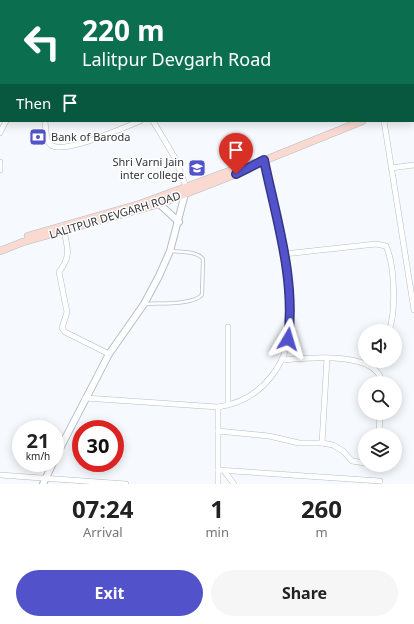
<!DOCTYPE html>
<html lang="en">
<head>
<meta charset="utf-8">
<style>
	body { margin:0; font-family:"Noto Sans",sans-serif; background:#f6f6f6; color:#222; height:100vh; display:flex; flex-direction:column; font-size:15px; white-space:nowrap }
	* { box-sizing:border-box; margin:0 }
	p { font-size:13px; color:#767676 }
	.icon { flex:none; width:22px; height:22px; fill:none; stroke:currentColor; stroke-width:2; stroke-linecap:round; stroke-linejoin:round }
	.map { position:relative; height:484px; overflow:hidden }
	.side { display:flex; flex-direction:column; background:#fff; flex:1 }
	.side>* { flex:none }
	.guide { position:absolute; left:0px; top:0px; width:414px; height:122px; box-shadow:0 2px 10px #0003; background:#0b6e4f; color:#fff; overflow:hidden }
	.tools { position:absolute; left:358px; top:324px; display:grid; gap:8px }
	.tools a { display:grid; place-items:center; width:44px; height:44px; border-radius:50%; background:#fff; box-shadow:0 2px 10px #0003; font-size:20px }
	.speed { position:absolute; left:12px; top:420px; display:flex; gap:8px; font-size:20px; font-weight:700; text-align:center }
	.speed>* { display:grid; place-content:center; width:52px; height:52px; border-radius:50%; background:#fff; box-shadow:0 2px 10px #0003; line-height:1 }
	.speed small { font-size:10px; font-weight:400 }
	.speed .limit { border:6px solid #d22; background:#fff; color:#111 }
	.pin { position:absolute; display:grid; place-items:center; width:34px; height:34px; color:#fff; margin:-41px -17px; border-radius:50% 50% 50% 0; rotate:-45deg; box-shadow:0 0 4px #0007 }
	.pin .icon { rotate:45deg }
	.me { position:absolute; width:44px; margin:-22px; rotate:7deg; stroke-linejoin:round; filter:drop-shadow(0 0 3px #0008) }
	.turn { display:flex; align-items:center; gap:14px; height:84px; padding:0 16px; font-size:18px }
	.turn .icon { width:52px; height:52px; stroke-width:2.5 }
	.turn b { display:block; font-size:28px; line-height:34px }
	.then { display:flex; align-items:center; height:38px; padding:0 16px; background:#0003; gap:8px; font-size:15px }
	.eta { display:flex; justify-content:space-evenly; align-items:center; height:68px; text-align:center }
	.eta b { font-size:24px; font-weight:700; line-height:28px }
	.action { display:flex; gap:8px; margin-top:auto; padding:8px 16px }
	.action a { flex:1; height:46px; border-radius:24px; background:#5253ca; color:#fff; font-size:16px; font-weight:700; line-height:46px; text-align:center }
	.action a+a { background:#f6f6f6; color:#222 }
	.map>svg:first-child { display:block }
	.lines { fill:none; stroke-linecap:round; stroke-linejoin:round }
	.service-casing { stroke:#b4bec6; stroke-width:4 }
	.minor-casing { stroke:#b4bec6; stroke-width:6 }
	.tertiary-casing { stroke:#b4bec6; stroke-width:8 }
	.secondary-casing { stroke:#b4bec6; stroke-width:8 }
	.service { stroke:#fff; stroke-width:2.5 }
	.minor { stroke:#fff; stroke-width:5 }
	.tertiary { stroke:#fff; stroke-width:6 }
	.secondary { stroke:#fad9d1; stroke-width:7 }
	.route-casing { stroke:#353683; stroke-width:10 }
	.route { stroke:#5253ca; stroke-width:7 }
	.labels { text-anchor:middle; stroke-width:3; stroke-linejoin:round; paint-order:stroke }
	.poi-label { font-size:11px; fill:#303337; stroke:#fff; text-anchor:start }
	.street-label { font-size:11px; fill:#303337; stroke:#fff }
</style>
</head>
<body>
<div class="map">
<svg width="414" height="484" viewBox="0 0 414 484">
	<rect width="100%" height="100%" fill="#f6fafe"/>
	<g class="lines">
		<g class="service-casing">
			<path id="service" d="M146 304C160 303 192 305 202 295L203 259C197 251 181 252 171 251"/>
		</g>
		<g class="minor-casing">
			<g id="minor">
				<path d="M270 0 271 1"/>
				<path d="M62 1V0"/>
				<path d="M84 1 85 0"/>
				<path d="M150 1 151 0"/>
				<path d="M209 1 210 0"/>
				<path d="M315 1 316 0"/>
				<path d="M356 1V0"/>
				<path d="M0 8 1 9"/>
				<path d="M413 38H414"/>
				<path d="M0 79 1 80"/>
				<path d="M45 121C46 128 45 140 51 145 64 155 125 127 140 121"/>
				<path d="M153 121 175 158 186 187"/>
				<path d="M384 121 414 310"/>
				<path d="M0 133 6 121"/>
				<path d="M0 162V170"/>
				<path d="M391 168 414 165"/>
				<path d="M64 231C68 249 71 256 59 272L67 312 62 328 65 332 109 354"/>
				<path d="M284 254 376 244 386 246C395 265 396 312 389 331"/>
				<path d="M282 360C306 358 378 350 382 383"/>
				<path d="M85 398 218 407C262 401 290 363 291 319 291 310 289 301 288 292 284 248 274 204 264 160"/>
				<path d="M228 405V327"/>
				<path d="M218 431 269 436 299 443H322L333 445 343 451 352 461 365 463"/>
				<path d="M379 435 380 413"/>
				<path d="M322 443 327 358"/>
				<path d="M218 470 380 481"/>
				<path d="M224 471 234 484"/>
				<path d="M0 475 126 484"/>
				<path d="M218 484V407"/>
			</g>
		</g>
		<g class="tertiary-casing">
			<g id="tertiary">
				<path d="M156 201 179 222"/>
				<path d="M55 458 109 354 144 304 159 276 170 251 186 190"/>
				<path d="M43 484 53 463"/>
			</g>
		</g>
		<g class="secondary-casing">
			<g id="secondary">
				<path d="M413 100H414"/>
				<path d="M28 236 140 204 246 165 256 163"/>
				<path d="M0 251 23 242 159 204 249 169 258 163 362 121"/>
			</g>
		</g>
		<use href="#service" class="service"/>
		<use href="#minor" class="minor"/>
		<use href="#tertiary" class="tertiary"/>
		<use href="#secondary" class="secondary"/>
	</g>
	<g class="lines">
		<g class="route-casing">
			<path id="route" d="M236 174 264 160C276 218 296 280 288 339"/>
		</g>
		<use href="#route" class="route"/>
	</g>
	<defs>
		<g id="bank-square" transform="scale(0.9)"><rect x="-9" y="-9" width="18" height="18" rx="4" fill="#5253ca" stroke="#fff"/><path d="M-6-4H6V4H-6ZM0-2.3a2.3 2.3 0 1 0 0 4.6a2.3 2.3 0 1 0 0-4.6Z" fill="#fff"/></g>
		<g id="school-square" transform="scale(0.9)"><rect x="-9" y="-9" width="18" height="18" rx="4" fill="#5253ca" stroke="#fff"/><path d="M0-5L7-2L0 1L-7-2ZM-4 1L0 2.5L4 1V4Q0 6-4 4Z" fill="#fff"/></g>
	</defs>
	<g fill-rule="evenodd">
		<use href="#bank-square" x="38" y="137"/>
		<use href="#school-square" x="197" y="168"/>
	</g>
	<g class="labels">
		<g class="poi-label">
			<text x="51" y="141">Bank of Baroda</text>
			<text x="184" y="166" text-anchor="end">Shri Varni Jain<tspan x="184" dy="13">inter college</tspan></text>
		</g>
		<g class="street-label">
			<text transform="translate(115 215) rotate(-17)" y="4">LALITPUR DEVGARH ROAD</text>
		</g>
	</g>
</svg>
<div class="tools">
<a><svg class="icon" aria-label="sound" viewBox="0 0 24 24"><path d="M4 9h4l5-4v14l-5-4H4zM17 9q2 3 0 6"/></svg></a>
<a><svg class="icon" aria-label="search" viewBox="0 0 24 24"><circle cx="10" cy="10" r="6"/><path d="M15 15l6 6"/></svg></a>
<a><svg class="icon" aria-label="layers" viewBox="0 0 24 24"><path d="M12 4l9 5-9 5-9-5zM3 14l9 5 9-5"/></svg></a>
</div>
<div class="speed"><div>21<small>km/h</small></div><div class="limit">30</div></div>
<div class="pin" style="left:236px;top:174px;background:#d93025"><svg class="icon" aria-label="arrive" viewBox="0 0 24 24"><path d="M6 21V4h12l-3 4 3 4H6"/></svg></div>
<svg class="me" style="left:288px;top:339px" viewBox="-20 -20 40 40"><path d="M0-17L14 15 0 8-14 15z" fill="#5253ca" stroke="#fff" stroke-width="4"/></svg>
<div class="guide">
<div class="turn"><svg class="icon" aria-label="left" viewBox="0 0 24 24"><path d="M17 20v-9H6M10 6l-5 5 5 5"/></svg><div><b>220 m</b>Lalitpur Devgarh Road</div></div>
<div class="then">Then<svg class="icon" aria-label="arrive" viewBox="0 0 24 24"><path d="M6 21V4h12l-3 4 3 4H6"/></svg></div>
</div>
</div>
<section class="side">
<div class="eta">
<div><b>07:24</b><p>Arrival</p></div>
<div><b>1</b><p>min</p></div>
<div><b>260</b><p>m</p></div>
</div>
<div class="action"><a>Exit</a><a>Share</a></div>
</section>
</body>
</html>
